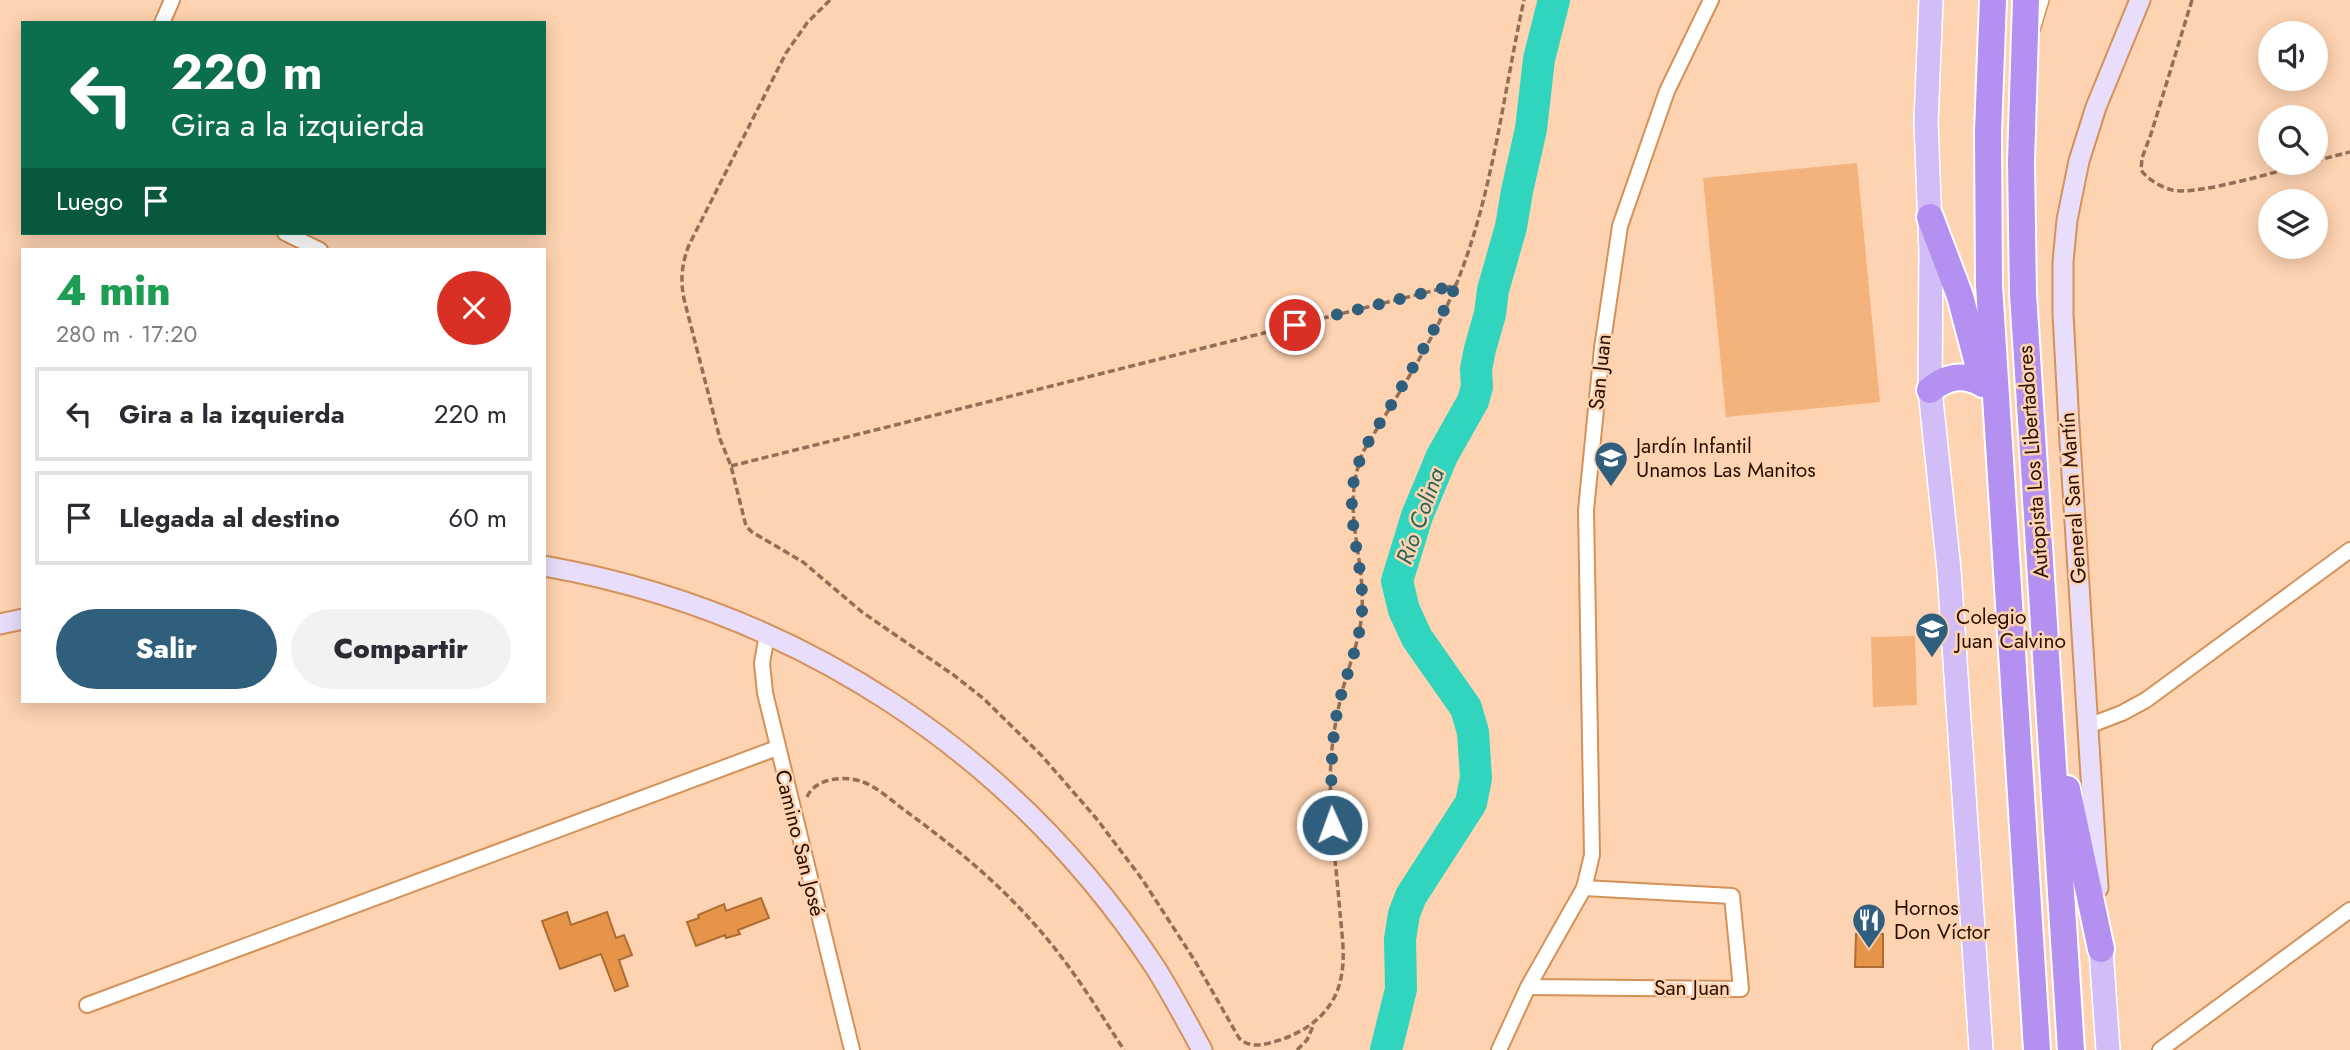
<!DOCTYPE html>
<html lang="es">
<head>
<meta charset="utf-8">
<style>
	body { margin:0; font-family:Jost,sans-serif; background:#f2f2f3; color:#2b2b33; height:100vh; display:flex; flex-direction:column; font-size:26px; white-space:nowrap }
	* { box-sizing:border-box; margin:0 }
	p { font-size:23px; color:#7c7c81 }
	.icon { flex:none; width:38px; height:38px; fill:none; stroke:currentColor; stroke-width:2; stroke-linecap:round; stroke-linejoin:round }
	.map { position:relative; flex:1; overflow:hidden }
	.drawer { position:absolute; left:21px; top:248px; width:525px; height:455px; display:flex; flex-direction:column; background:#fff; border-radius:0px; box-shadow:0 4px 18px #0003 }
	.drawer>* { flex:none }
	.top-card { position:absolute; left:21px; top:21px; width:525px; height:214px; border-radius:0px; box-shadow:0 4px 18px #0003; background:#0b6e4f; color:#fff; overflow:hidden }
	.fabs { position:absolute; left:2258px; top:21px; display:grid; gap:14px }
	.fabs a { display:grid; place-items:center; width:70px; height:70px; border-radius:50%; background:#fff; box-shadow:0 4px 18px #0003; font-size:35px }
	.pin { position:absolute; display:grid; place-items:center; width:60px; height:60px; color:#fff; margin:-30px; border:4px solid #fff; border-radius:50%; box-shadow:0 2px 7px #0007 }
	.me { position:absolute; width:77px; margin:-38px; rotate:358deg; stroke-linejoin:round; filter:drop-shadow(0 0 5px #0008) }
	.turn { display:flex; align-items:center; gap:24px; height:147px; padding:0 35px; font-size:32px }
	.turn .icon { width:91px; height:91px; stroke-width:2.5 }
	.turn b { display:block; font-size:49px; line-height:60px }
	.then { display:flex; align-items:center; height:66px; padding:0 35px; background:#0003; gap:14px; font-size:26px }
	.round { display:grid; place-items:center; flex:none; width:74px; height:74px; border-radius:37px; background:#f2f2f3 }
	.head { display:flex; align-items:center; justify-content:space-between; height:119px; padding:0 35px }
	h1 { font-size:42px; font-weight:800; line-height:52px; color:#1e9e55 }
	.action { display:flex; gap:14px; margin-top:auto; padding:14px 35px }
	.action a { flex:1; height:80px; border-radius:42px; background:#305f7e; color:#fff; font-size:28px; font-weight:800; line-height:80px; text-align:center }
	.action a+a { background:#f2f2f3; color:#2b2b33 }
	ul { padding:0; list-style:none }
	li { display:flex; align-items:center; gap:21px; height:94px; margin:0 14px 10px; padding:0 21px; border:4px solid #e1e1e2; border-radius:0px }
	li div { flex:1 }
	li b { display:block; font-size:26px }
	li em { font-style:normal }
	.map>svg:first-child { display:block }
	.green { fill:#f4b27c }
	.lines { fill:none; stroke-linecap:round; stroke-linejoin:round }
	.river { stroke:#31d5bd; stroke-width:32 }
	.building { fill:#e7944b; stroke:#ac6c32; stroke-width:2 }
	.lane-casing { stroke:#d49158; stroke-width:10 }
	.street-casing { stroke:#d49158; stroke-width:18 }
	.secondary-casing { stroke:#d49158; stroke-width:23 }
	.primary-casing { stroke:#fff; stroke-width:26 }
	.highway-casing { stroke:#fff; stroke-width:30 }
	.path { stroke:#927058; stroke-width:3.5; stroke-dasharray:7 3.5; stroke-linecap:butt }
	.lane { stroke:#fff; stroke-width:7 }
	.street { stroke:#fff; stroke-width:14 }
	.secondary { stroke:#e8defb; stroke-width:19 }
	.primary { stroke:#d2bdf7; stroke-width:23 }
	.highway { stroke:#b491f1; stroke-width:26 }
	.route { stroke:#305f7e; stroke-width:12; stroke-dasharray:0 21.6 }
	.labels { text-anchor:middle; stroke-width:5; stroke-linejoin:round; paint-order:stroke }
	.street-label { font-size:21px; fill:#280f00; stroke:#fed3b1 }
	.poi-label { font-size:21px; fill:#280f00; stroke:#fed3b1; text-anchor:start }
	.water-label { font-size:23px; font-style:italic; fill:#276459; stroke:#fed3b1 }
</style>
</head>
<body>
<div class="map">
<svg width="2350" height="1050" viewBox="0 0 2350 1050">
	<rect width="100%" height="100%" fill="#fed3b1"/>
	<g class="green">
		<path d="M1857 163 1880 402 1726 417 1703 178Z"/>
		<path d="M1915 636 1917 705 1873 707 1871 637Z"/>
	</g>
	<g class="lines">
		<path class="river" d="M1386 1050 1401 989 1400 939 1404 914 1411 896 1471 803 1476 778 1473 732 1466 708 1417 638 1404 610 1397 581 1417 516 1442 456 1473 401 1477 387 1476 369 1480 349 1490 314 1493 290 1511 227 1517 191 1531 129 1539 59 1554 0"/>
	</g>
	<g class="building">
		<path d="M761 898 769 918 738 930 740 934 726 938 725 935 696 946 687 922 699 918 698 915 724 904 726 911Z"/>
		<path d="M567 912 571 925 607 912 616 938 624 935 632 955 619 960 628 986 615 991 601 954 560 969 542 921Z"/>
		<path d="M1856 934H1883V967H1855Z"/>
	</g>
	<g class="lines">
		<g class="lane-casing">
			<path id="lane" d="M2036 30 2045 0"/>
		</g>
		<g class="street-casing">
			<g id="street">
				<path d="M162 23 172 0"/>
				<path d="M285 233 320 250"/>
				<path d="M767 634 762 663 765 693 852 1050"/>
				<path d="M2088 726 2122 713 2146 700 2350 550"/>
				<path d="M1528 987 1741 989 1732 896 1584 888"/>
				<path d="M87 1005 777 748"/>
				<path d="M1499 1050 1528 987 1584 888 1592 855 1586 510 1602 348 1620 226 1667 91 1711 0"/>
				<path d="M2160 1050 2350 910"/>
			</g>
		</g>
		<g class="secondary-casing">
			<g id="secondary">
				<path d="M544 566C798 611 1013 752 1155 967 1172 994 1187 1022 1202 1050"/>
				<path d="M0 624 23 619"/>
				<path d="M2098 888 2069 426 2063 314V262L2067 220 2079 161 2096 107 2140 0"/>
			</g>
		</g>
		<g class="primary-casing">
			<g id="primary">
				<path d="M1931 0 1926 122 1931 253 1930 390 1949 570 1981 1050"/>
				<path d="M2101 949 2108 1050"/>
			</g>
		</g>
		<g class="highway-casing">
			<g id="highway">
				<path d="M1993 0 1988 132 1989 285 2037 1050"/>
				<path d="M2026 0 2021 162 2023 294 2071 1050"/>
				<path d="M1930 217 1960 296 1982 379"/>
				<path d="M1930 390C1947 376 1963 373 1983 384"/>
				<path d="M2067 789 2101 949"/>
			</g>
		</g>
		<g class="path">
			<path d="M830 0 807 23 786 53 689 245C682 263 680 279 684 299L720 439 731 466 746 526 752 532 803 562 862 612 955 676 984 699 1042 756 1096 818 1142 879 1195 961 1239 1038C1251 1050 1267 1044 1283 1039 1310 1029 1333 1011 1340 982 1346 960 1342 935 1340 913 1336 862 1328 810 1331 759 1333 733 1338 707 1345 681 1352 657 1361 635 1362 609 1365 552 1340 510 1363 452 1395 398 1433 343 1456 285 1493 194 1503 95 1524 0"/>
			<path d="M2192 0 2151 134 2142 158 2141 170C2147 179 2161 187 2172 190 2196 196 2282 170 2310 163"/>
			<path d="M2315 161 2350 152"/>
			<path d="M731 466 1456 285"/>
			<path d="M807 797C815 778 845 775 863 782 879 788 893 802 907 812 959 850 1007 890 1048 940 1077 975 1100 1013 1124 1050"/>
			<path d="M1297 1050 1307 1040 1314 1024"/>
		</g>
		<use href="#lane" class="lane"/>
		<use href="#street" class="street"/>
		<use href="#secondary" class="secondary"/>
		<use href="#primary" class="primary"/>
		<use href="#highway" class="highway"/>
	</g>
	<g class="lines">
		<path class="route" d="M1295 325 1456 285C1437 327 1413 367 1390 407 1378 426 1364 446 1357 468 1342 515 1365 563 1362 611 1360 643 1347 672 1339 703 1330 743 1331 784 1332 825"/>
	</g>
	<defs>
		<g id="school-pin" transform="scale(1.75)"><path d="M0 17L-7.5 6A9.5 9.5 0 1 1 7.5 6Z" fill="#305f7e" stroke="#fed3b1"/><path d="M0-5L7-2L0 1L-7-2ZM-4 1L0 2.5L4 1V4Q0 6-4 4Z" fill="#fff"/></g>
		<g id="restaurant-pin" transform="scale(1.75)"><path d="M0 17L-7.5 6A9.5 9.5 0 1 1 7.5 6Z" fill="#305f7e" stroke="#fed3b1"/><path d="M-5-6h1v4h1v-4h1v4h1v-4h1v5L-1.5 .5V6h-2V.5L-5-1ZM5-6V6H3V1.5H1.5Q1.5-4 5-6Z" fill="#fff"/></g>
	</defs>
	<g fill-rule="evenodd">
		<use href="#school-pin" x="1611" y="458"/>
		<use href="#school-pin" x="1932" y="629"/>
		<use href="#restaurant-pin" x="1869" y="920"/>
	</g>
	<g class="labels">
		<g class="street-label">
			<text transform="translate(1600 372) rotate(-84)" y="7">San Juan</text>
			<text transform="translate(2033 462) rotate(-94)" y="7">Autopista Los Libertadores</text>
			<text transform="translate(2073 498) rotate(-94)" y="7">General San Martín</text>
			<text transform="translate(800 843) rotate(76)" y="7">Camino San José</text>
			<text x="1692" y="995">San Juan</text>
		</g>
		<g class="poi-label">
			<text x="1636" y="453">Jardín Infantil<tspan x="1636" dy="24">Unamos Las Manitos</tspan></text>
			<text x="1956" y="624">Colegio<tspan x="1956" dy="24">Juan Calvino</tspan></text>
			<text x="1894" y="915">Hornos<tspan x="1894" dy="24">Don Víctor</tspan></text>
		</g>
		<g class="water-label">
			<text transform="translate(1420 516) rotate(-70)" y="8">Río Colina</text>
		</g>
	</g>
</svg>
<div class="fabs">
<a><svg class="icon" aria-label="sound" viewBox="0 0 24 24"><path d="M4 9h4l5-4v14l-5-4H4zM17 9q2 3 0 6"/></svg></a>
<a><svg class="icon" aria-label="search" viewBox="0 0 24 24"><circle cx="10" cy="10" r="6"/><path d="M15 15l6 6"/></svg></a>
<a><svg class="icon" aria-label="layers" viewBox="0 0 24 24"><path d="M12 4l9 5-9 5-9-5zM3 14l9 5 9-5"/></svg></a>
</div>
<div class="pin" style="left:1295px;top:325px;background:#d93025"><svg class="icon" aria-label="arrive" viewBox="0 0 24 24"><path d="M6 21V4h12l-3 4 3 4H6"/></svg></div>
<svg class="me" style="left:1332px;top:825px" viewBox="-20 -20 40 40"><circle r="17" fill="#305f7e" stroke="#fff" stroke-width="3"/><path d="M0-11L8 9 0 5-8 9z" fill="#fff"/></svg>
<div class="top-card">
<div class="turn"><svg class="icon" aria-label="left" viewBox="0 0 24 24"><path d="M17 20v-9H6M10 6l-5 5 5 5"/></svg><div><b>220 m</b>Gira a la izquierda</div></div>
<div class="then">Luego<svg class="icon" aria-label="arrive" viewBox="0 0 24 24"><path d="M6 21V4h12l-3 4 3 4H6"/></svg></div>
</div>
<section class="drawer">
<div class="head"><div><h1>4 min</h1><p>280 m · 17:20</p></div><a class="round" style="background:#d93025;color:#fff"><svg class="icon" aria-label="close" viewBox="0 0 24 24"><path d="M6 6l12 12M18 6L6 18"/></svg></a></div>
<ul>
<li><svg class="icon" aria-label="left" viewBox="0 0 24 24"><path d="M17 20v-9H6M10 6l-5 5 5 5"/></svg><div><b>Gira a la izquierda</b></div><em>220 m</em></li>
<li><svg class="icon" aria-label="arrive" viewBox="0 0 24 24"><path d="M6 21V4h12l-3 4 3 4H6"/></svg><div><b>Llegada al destino</b></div><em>60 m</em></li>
</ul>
<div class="action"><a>Salir</a><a>Compartir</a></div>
</section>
</div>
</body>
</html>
